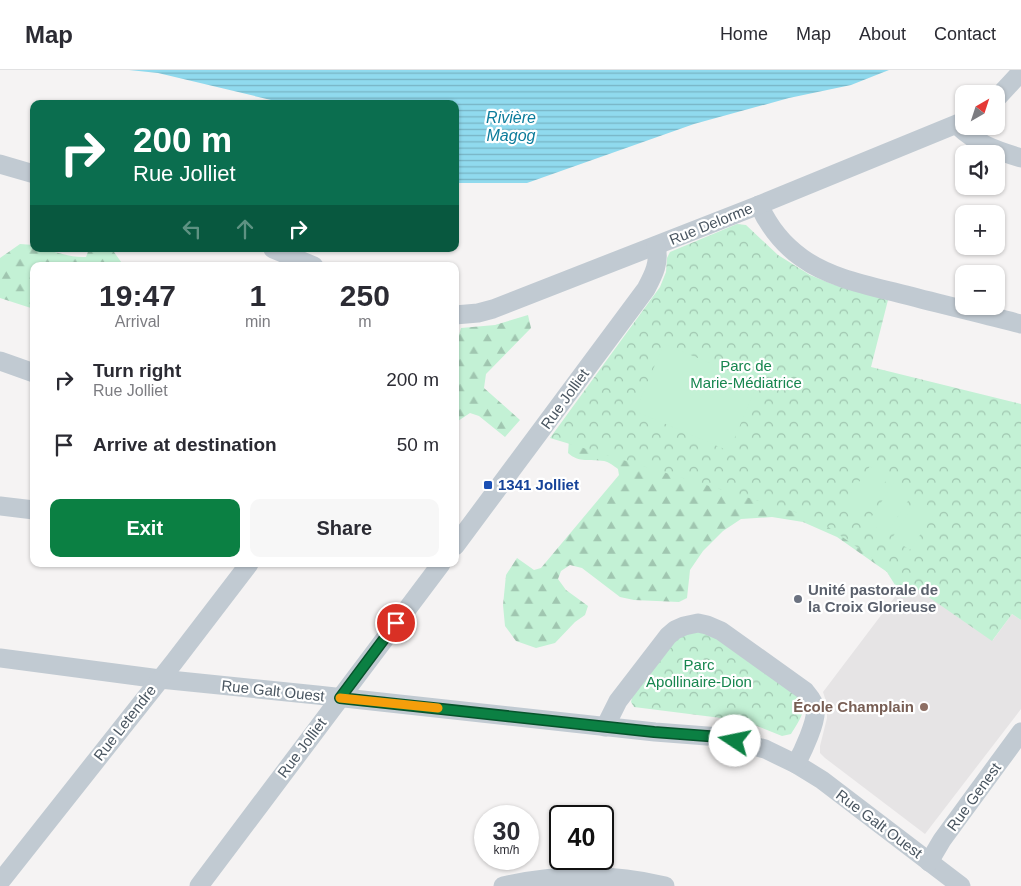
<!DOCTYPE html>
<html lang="en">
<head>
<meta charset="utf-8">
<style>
	body { margin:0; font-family:Helvetica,sans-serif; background:#f7f7f7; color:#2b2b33; height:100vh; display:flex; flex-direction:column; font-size:19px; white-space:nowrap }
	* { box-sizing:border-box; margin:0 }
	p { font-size:16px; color:#7c7c81 }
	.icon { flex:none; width:28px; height:28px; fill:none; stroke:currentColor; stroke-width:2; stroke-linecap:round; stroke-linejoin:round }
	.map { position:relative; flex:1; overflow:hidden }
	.side { position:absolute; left:30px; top:192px; width:429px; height:305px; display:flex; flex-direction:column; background:#fff; border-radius:10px; box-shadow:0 1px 4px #0004 }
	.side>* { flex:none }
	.guide { position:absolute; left:30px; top:30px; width:429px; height:152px; border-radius:10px; box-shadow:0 1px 4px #0004; background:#0b6e4f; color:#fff; overflow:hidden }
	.needle { width:32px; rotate:39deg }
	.buttons { position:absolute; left:955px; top:15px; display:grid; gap:10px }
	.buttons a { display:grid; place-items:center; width:50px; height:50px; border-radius:10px; background:#fff; box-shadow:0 1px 4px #0004; font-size:25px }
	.speed { position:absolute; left:474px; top:735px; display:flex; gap:10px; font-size:25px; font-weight:700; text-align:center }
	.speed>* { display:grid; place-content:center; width:65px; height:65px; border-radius:50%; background:#fff; box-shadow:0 1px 4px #0004; line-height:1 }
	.speed small { font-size:12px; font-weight:400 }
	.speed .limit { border:2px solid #111; border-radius:8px; background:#fff; color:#111 }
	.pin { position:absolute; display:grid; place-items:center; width:42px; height:42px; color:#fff; margin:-21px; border:2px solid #fff; border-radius:50%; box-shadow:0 1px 5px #0007 }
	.me { position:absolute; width:55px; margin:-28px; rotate:281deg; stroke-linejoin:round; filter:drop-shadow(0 0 4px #0008) }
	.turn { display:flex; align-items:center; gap:18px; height:105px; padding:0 20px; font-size:22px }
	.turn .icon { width:65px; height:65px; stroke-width:2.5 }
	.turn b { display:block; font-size:35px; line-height:42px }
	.lanes { display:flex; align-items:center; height:48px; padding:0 20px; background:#0003; justify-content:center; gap:25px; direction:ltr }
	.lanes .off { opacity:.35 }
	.eta { display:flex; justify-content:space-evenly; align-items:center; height:85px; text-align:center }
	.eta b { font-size:30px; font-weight:600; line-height:35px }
	.action { display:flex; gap:10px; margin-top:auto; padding:10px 20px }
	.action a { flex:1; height:58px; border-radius:10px; background:#0b8043; color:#fff; font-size:20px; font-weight:600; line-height:58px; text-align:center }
	.action a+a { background:#f7f7f7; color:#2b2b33 }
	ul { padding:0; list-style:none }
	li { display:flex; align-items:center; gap:15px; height:65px; padding:0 20px }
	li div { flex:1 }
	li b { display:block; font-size:19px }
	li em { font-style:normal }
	header { display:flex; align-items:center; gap:30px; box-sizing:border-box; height:70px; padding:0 25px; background:#fff; border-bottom:1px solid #e1e1e2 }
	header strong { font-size:24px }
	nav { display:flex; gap:28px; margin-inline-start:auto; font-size:18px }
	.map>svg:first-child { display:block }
	.education { fill:#e6e4e5 }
	.forest { fill:url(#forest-firs) }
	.park { fill:url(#park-crowns) }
	.pitch { fill:#c3f1d5 }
	.water { fill:url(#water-rules) }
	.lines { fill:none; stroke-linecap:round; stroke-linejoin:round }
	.minor { stroke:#c1cad2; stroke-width:19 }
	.route-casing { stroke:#07532c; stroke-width:12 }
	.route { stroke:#0b8043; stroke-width:9 }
	.slow { stroke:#f59e0b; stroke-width:9 }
	.transit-dot { fill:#1a4fb4; stroke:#fff; stroke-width:2 }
	.worship-dot { fill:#6b7280; stroke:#fff; stroke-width:2 }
	.education-dot { fill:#8d6e63; stroke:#fff; stroke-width:2 }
	.labels { text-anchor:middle; stroke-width:4.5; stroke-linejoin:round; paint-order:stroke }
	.street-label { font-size:15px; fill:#4a5661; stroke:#fff }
	.park-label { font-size:15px; fill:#17864f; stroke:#fff }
	.transit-label { font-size:15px; font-weight:bold; fill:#164399; stroke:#fff; text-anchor:start }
	.worship-label { font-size:15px; font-weight:bold; fill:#5b616d; stroke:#fff; text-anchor:start }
	.education-label { font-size:15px; font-weight:bold; fill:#785e54; stroke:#fff; text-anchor:end }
	.water-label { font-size:16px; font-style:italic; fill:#0c7c9b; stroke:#fff }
</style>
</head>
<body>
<header>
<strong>Map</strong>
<nav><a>Home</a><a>Map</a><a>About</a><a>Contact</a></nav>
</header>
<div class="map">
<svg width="1021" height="816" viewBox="0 0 1021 816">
	<defs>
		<pattern id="forest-firs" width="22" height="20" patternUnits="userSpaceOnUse" patternTransform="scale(1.25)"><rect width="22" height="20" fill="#c3f1d5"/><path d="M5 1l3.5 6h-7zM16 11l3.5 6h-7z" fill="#a0c6b0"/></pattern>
		<pattern id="park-crowns" width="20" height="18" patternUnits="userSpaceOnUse" patternTransform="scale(1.25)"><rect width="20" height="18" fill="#c3f1d5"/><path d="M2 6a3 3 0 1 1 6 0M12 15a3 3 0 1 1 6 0" fill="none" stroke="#a0c6b0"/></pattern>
		<pattern id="water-rules" width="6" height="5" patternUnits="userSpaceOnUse" patternTransform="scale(1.25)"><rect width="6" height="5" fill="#90daee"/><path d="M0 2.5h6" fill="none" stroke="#78b4c4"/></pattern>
	</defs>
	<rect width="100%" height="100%" fill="#f5f3f3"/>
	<path class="education" d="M907 511 993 570 1012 544 1021 550V639L925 764 825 688 820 683V676L827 648V634L823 622Z"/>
	<g class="forest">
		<path d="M20 174 34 175V179C52 179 68 188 86 187L89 179H116L114 182 124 196H34V239L0 228V188Z"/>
		<path d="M528 245 531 258 486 304 484 318 520 350 505 367 479 346 470 343 455 353V279L461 258 495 255Z"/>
		<path d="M569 370 712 390 922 506 912 526 903 528 887 502 837 467 803 452 772 447 741 449 723 461 703 481 690 500 687 528 679 532 634 530 620 527 582 498 570 495 561 501 558 509 566 520 588 536 585 545 575 552 555 573 536 578 516 571 505 556 503 535 506 505 517 488 534 500 541 498 619 405 618 399C614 396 609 392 604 391 590 389 579 393 568 383Z"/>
	</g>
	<g class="park">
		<path d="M737 154 746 155 778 185 810 205 832 214 888 230 871 297 1021 334V550L1012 544 992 571 815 448 550 368 660 217 666 202 667 188 670 182Z"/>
		<path d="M705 559 795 621C797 624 801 628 803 632 807 641 795 657 791 664L782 666 752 654 729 649 634 637 631 632 633 623 677 565Z"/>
	</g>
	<g class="pitch">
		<path d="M664 274 758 313 729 381 635 341Z"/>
		<path d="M870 396 888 408 861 447 843 435Z"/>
		<path d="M894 413 912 425 886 464 868 452Z"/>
		<path d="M918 429 936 441 910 480 892 468Z"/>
	</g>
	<path class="water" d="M129 0H889L851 15 789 28 694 54 527 113H455V34H288L158 3Z"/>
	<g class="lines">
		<g class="minor">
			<path d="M996 29 1021 2"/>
			<path d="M957 55C977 74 995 80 1021 88"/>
			<path d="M0 94 34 104"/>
			<path d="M759 135C769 157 782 174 802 188 831 209 871 216 906 225 944 235 983 244 1021 254"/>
			<path d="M273 179 314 196"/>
			<path d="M455 245 478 243 493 239 759 135 964 51"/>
			<path d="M0 291 34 303"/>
			<path d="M0 436 34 440"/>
			<path d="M455 476 646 219C654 204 660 192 656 176"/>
			<path d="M0 588 160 609 317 625 655 662 720 667 765 679 796 694 822 710 961 816"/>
			<path d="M605 657 618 631 668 566 675 560 684 556 698 553 707 555 721 561 805 621C809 626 814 631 815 638 818 650 802 683 796 694"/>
			<path d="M929 792 942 770 1021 662"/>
			<path d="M0 812 174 592 249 494"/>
			<path d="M199 816 441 494"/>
			<path d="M503 816C557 804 612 803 665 816"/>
		</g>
	</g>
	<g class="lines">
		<g class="route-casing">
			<path id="route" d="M396 553 340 628 654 662 720 667 735 671"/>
		</g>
		<use href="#route" class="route"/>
		<path class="slow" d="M340 628 438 638"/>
	</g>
	<rect class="transit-dot" x="483" y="410" width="10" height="10" rx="2.5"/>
	<circle class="worship-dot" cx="798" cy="529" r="5"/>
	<circle class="education-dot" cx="924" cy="637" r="5"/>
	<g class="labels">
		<g class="street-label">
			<text transform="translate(711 154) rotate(-22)" y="5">Rue Delorme</text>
			<text transform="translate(565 329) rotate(-54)" y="5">Rue Jolliet</text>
			<text transform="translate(273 621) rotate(6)" y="5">Rue Galt Ouest</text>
			<text transform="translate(125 653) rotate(-52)" y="5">Rue Letendre</text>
			<text transform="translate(302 678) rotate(-53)" y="5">Rue Jolliet</text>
			<text transform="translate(974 727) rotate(-54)" y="5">Rue Genest</text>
			<text transform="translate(879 754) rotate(37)" y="5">Rue Galt Ouest</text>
		</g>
		<g class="park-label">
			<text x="746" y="301">Parc de<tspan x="746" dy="17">Marie-Médiatrice</tspan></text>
			<text x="699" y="600">Parc<tspan x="699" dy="17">Apollinaire-Dion</tspan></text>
		</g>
		<g class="transit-label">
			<text x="498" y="420">1341 Jolliet</text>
		</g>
		<g class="worship-label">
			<text x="808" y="525">Unité pastorale de<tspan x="808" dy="17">la Croix Glorieuse</tspan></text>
		</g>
		<g class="education-label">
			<text x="914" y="642">École Champlain</text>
		</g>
		<g class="water-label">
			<text x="511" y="53">Rivière<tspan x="511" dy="18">Magog</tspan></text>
		</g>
	</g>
</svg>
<div class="buttons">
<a><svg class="needle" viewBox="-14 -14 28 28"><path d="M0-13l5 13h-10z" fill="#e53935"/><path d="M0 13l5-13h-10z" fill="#7c7c81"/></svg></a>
<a><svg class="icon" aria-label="sound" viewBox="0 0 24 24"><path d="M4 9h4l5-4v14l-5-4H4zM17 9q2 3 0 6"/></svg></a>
<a>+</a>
<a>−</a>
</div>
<div class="speed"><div>30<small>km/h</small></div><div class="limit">40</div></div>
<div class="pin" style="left:396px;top:553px;background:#d93025"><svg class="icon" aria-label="arrive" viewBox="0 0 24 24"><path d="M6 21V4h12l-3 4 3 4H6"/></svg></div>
<svg class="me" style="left:735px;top:671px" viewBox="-20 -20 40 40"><circle r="19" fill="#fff"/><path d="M0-13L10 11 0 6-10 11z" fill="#0b8043"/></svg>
<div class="guide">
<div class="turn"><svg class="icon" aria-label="right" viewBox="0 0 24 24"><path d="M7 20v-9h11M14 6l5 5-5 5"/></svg><div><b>200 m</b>Rue Jolliet</div></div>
<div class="lanes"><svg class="icon off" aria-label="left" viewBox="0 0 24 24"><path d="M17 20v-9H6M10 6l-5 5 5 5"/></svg><svg class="icon off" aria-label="ahead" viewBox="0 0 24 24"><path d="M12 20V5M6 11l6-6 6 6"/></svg><svg class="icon" aria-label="right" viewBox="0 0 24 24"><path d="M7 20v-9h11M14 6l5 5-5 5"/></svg></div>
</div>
<section class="side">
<div class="eta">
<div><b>19:47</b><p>Arrival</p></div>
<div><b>1</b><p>min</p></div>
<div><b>250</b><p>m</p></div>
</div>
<ul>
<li><svg class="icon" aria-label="right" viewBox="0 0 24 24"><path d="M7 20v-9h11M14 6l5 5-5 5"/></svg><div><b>Turn right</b><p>Rue Jolliet</p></div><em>200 m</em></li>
<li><svg class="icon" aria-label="arrive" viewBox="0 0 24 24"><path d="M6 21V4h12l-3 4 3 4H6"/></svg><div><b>Arrive at destination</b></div><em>50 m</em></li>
</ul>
<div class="action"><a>Exit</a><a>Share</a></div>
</section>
</div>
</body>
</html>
